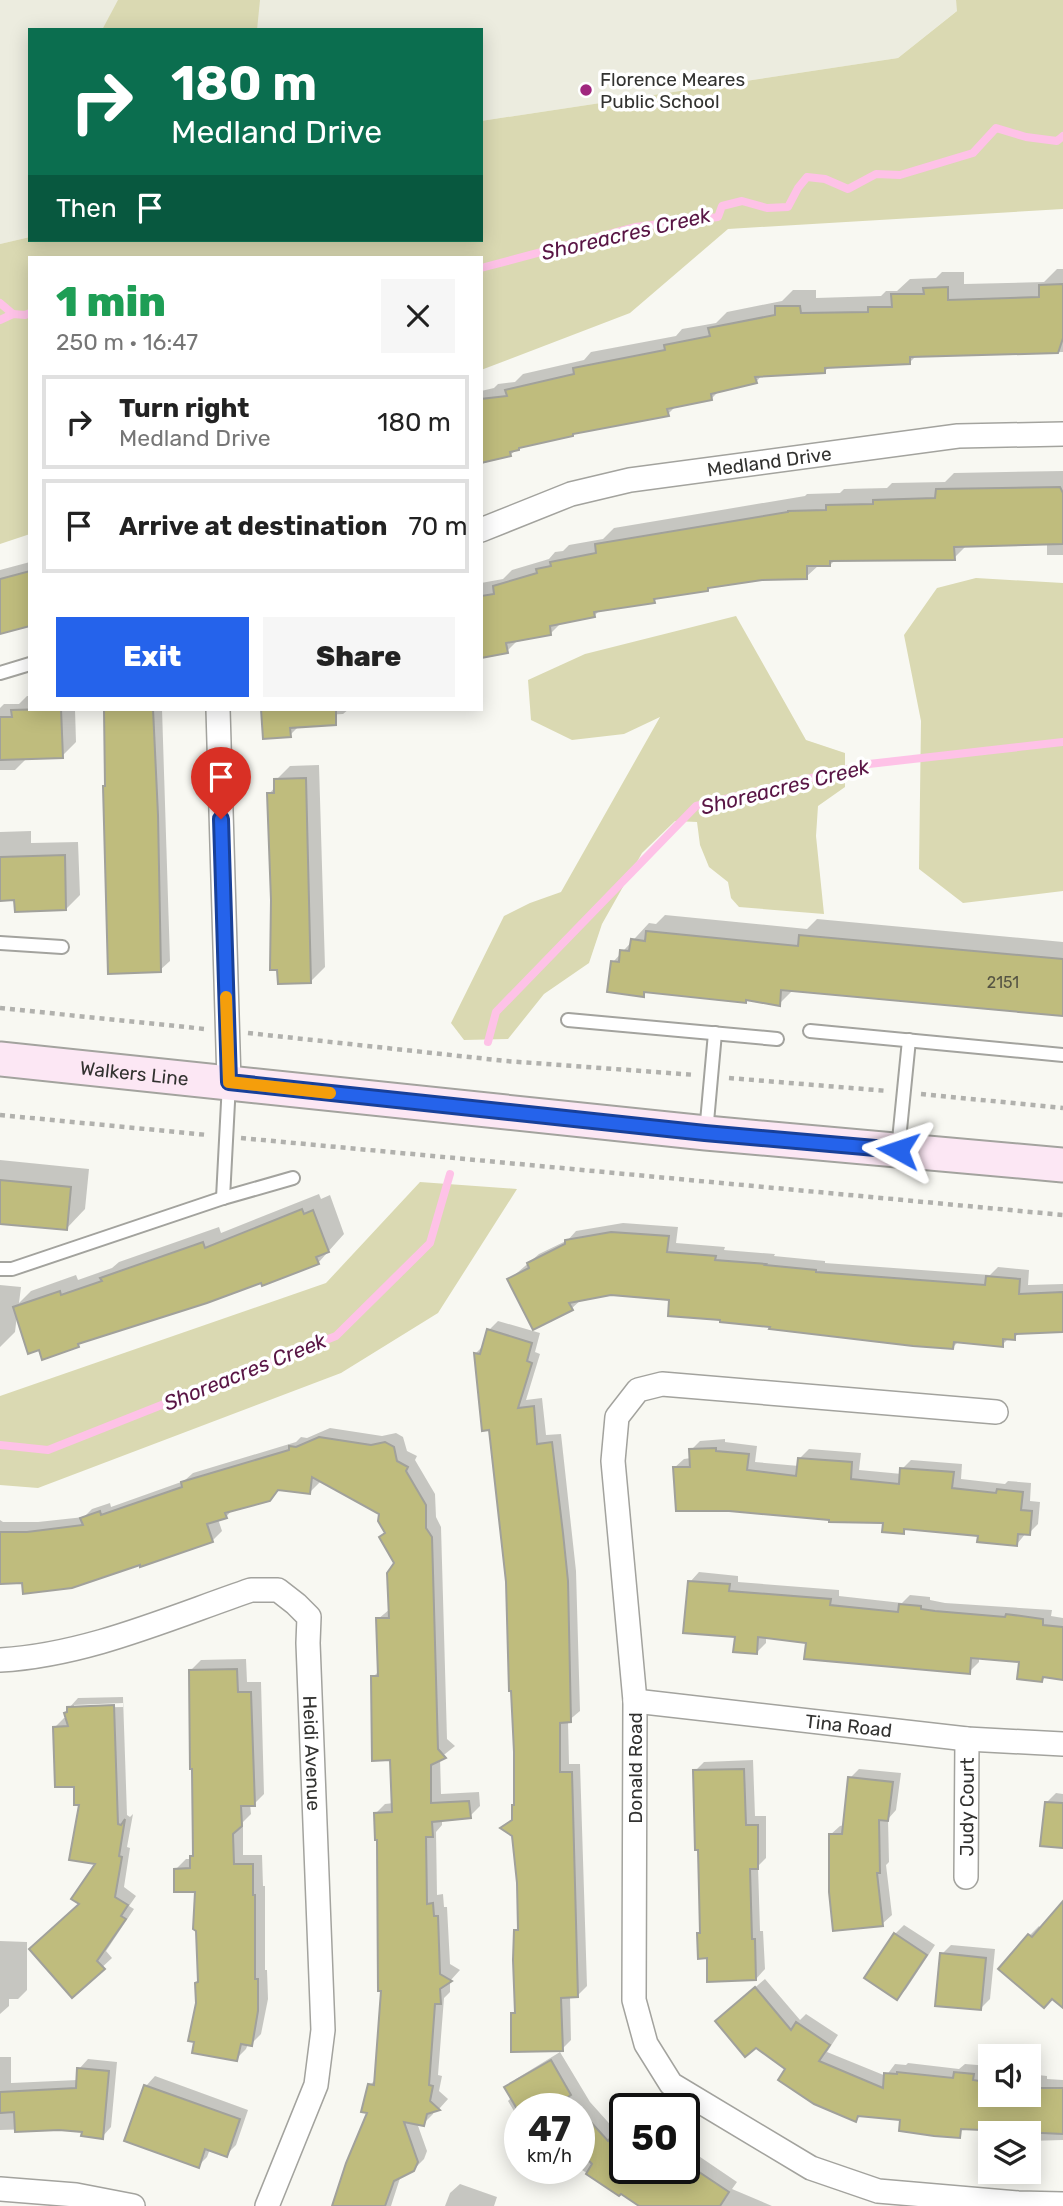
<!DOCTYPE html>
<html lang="en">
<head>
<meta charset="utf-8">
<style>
	body { margin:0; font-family:Rubik,sans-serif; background:#f6f6f6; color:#222; height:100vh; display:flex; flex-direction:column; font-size:26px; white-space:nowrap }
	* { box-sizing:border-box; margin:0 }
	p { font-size:23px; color:#767676 }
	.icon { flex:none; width:38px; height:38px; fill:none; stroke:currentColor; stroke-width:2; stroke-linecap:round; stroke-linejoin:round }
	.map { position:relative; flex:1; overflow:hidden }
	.panel { position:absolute; left:28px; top:256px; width:455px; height:455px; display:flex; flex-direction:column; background:#fff; border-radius:0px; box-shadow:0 4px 18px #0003 }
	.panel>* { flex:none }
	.top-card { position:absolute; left:28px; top:28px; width:455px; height:214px; border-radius:0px; box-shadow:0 4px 18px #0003; background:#0b6e4f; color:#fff; overflow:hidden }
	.fabs { position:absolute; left:978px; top:2044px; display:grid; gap:14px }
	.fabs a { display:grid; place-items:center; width:63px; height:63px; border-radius:0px; background:#fff; box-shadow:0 4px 18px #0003; font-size:35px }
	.speed { position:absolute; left:504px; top:2093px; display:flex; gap:14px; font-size:35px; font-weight:700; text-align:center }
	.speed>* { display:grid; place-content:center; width:91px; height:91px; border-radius:50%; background:#fff; box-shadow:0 4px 18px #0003; line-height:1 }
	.speed small { font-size:18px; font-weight:400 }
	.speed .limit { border:4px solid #111; border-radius:10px; background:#fff; color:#111 }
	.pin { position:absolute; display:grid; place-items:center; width:60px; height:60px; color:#fff; margin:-72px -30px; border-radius:50% 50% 50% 0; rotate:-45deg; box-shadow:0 0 7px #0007 }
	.pin .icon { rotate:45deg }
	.me { position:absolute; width:77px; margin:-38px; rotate:275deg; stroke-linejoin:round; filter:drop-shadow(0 0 5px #0008) }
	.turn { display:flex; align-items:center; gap:24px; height:147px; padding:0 28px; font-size:32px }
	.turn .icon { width:91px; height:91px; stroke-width:2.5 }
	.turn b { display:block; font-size:49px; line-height:60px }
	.then { display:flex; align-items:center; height:66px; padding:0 28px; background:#0003; gap:14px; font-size:26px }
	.round { display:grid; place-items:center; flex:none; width:74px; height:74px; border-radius:0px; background:#f6f6f6 }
	.headline { display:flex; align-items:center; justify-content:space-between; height:119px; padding:0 28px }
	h1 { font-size:42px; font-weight:800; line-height:52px; color:#1e9e55 }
	.primary-button { display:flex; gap:14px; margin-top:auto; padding:14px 28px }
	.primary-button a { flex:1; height:80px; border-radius:0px; background:#2563eb; color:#fff; font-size:28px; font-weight:800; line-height:80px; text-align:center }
	.primary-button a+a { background:#f6f6f6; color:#222 }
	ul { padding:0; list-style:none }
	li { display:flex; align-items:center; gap:21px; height:94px; margin:0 14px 10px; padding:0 14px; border:4px solid #e0e0e0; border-radius:0px }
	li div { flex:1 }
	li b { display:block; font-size:26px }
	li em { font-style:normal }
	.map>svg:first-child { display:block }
	.built { fill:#ececdf }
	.green { fill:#dad9b2 }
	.shadow { fill:#0003; fill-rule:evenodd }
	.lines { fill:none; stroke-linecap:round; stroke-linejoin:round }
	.stream { stroke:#fec2e7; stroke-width:8 }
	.building { fill:#bfbc7d; stroke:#a1a19b; stroke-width:2 }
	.lane-casing { stroke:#a3a39e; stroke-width:16 }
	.street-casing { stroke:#a3a39e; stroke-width:26 }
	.secondary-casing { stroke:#a3a39e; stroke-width:37 }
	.path { stroke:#b1b1ad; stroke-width:4.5; stroke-dasharray:5 5; stroke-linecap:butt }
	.lane { stroke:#fff; stroke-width:12 }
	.street { stroke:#fff; stroke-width:23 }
	.secondary { stroke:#fce7f4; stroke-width:33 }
	.route-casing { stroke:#184099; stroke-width:18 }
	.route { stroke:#2563eb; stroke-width:12 }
	.slow { stroke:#f59e0b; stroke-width:12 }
	.poi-dot { fill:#a0277e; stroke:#fff; stroke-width:2.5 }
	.labels { text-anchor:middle; stroke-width:7; stroke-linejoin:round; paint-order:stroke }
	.number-label { font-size:16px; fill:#555443 }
	.poi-label { font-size:19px; fill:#323230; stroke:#fff; text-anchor:start }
	.street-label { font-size:19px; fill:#323230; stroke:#fff }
	.water-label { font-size:21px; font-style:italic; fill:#591545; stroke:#fff }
</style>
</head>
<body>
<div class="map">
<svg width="1063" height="2206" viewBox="0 0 1063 2206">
	<rect width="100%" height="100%" fill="#f8f8f2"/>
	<path class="built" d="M0 0H956L958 10 898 58 481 121V30H30V237L0 244Z"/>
	<g class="green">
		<path d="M118 0H260L257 30H102Z"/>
		<path d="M956 0H1063V209L728 229 630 313 481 370V257H30V534L0 544V244L30 237V240H481V121L898 58 957 11Z"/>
		<path d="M976 578 1063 583V891L963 903 919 869 921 721 904 635 937 588Z"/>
		<path d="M736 616 806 740 845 753V787L818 806 816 836 824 914 739 907 731 898 728 882 709 867 700 845 697 822 675 821 642 853 602 924 589 963 544 994 508 1039 464 1040 451 1023 504 916 530 903 561 892 660 717 624 734 572 740 531 720 528 680 585 654Z"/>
		<path d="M420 1182 517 1189 438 1313 341 1373 38 1488 0 1485V1396L326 1283Z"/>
	</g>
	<g class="shadow">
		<path d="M1057 269H1063V352L917 355 910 362 830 366 824 372 763 374 756 382 720 390 711 399 676 406 668 414 575 432 521 446 510 455 481 464V391L494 388 498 384 515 382 523 374 584 360 591 352 676 336 682 329 716 323 727 312 782 301 793 290H816V298L881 296 886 291H897L910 279 936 278 942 272H964V284L1044 282Z"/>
		<path d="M1063 471V555H1047V543L967 545 954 558 835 560 830 565H819L806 577 761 578 712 585 707 590 658 597 654 601 601 609 594 616 562 622 551 633 519 639 507 651 481 656V583L503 579 512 570 549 559 555 552 563 551 569 545 603 539 614 528 805 496 807 494 840 493 844 489 887 488 892 483 945 482 954 473Z"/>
		<path d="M30 562V624L0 632V570Z"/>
		<path d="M27 696H30V709H75L76 742 62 756 28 757 15 770H0V708L4 704H19Z"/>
		<path d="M106 709H162L170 961 160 970 107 785Z"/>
		<path d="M263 709H349L343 714 325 715 300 725 290 735 264 737Z"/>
		<path d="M319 765 325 967 310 982 273 900 269 794 276 786V780L290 766Z"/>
		<path d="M31 831V843L78 842 80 895 66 909 16 898 0 899V832Z"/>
		<path d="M665 915 807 929 817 919 1063 942V1015L794 989 779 1004 747 999 647 991 643 995 613 962 649 923 656 924Z"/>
		<path d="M0 1160 89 1169 85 1209 67 1228 0 1222Z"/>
		<path d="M319 1194 321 1199 330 1195 344 1234 318 1263 82 1341 78 1345 40 1348 17 1315 15 1332 0 1347V1285L21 1287 19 1303 31 1291 76 1275 78 1280 112 1268 119 1262 219 1227 221 1233Z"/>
		<path d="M623 1223 678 1227 676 1243 725 1247 724 1250 775 1254 774 1256 825 1261V1263L990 1275 998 1267 1029 1270 1028 1285 1063 1284V1331L1020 1332 1014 1338H1009L1002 1345 959 1341 952 1348 722 1319 671 1298 610 1293 582 1299 571 1309 510 1279 539 1254 568 1240 576 1231Z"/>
		<path d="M498 1321 540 1333 535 1352 540 1354 526 1400 542 1398 546 1435 561 1434 576 1571 580 1711 568 1721 569 1764H580L587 1986 577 1996H570L571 2040 562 2049 512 2014 516 2010V1931L519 1927V1883L514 1835 503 1828 514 1818 516 1804V1752L508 1582 491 1429H484L476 1353 484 1345 489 1330Z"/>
		<path d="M330 1428 382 1436 396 1433 403 1437 407 1451 417 1456 415 1460 435 1494 436 1517 441 1527 447 1739 455 1746 440 1758 441 1794 479 1792 480 1806 470 1816 442 1819V1825L436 1832 437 1895 443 1894 444 1907H447L450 1964 460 1970 450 1981V1992L444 1998 438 2075 442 2076 439 2091 448 2099 439 2109 434 2110 433 2114 423 2124 417 2123 427 2151 424 2159 413 2170 401 2175 391 2206H334L369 2112 370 2085 377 2078 383 1989 379 1838 375 1814 385 1804 394 1803 392 1758 373 1677 380 1670 378 1619 390 1609 397 1563 381 1513 321 1481 310 1492 280 1489 269 1500 233 1509 226 1517 218 1519 222 1531 212 1541 141 1563 24 1582H0V1520L3 1522H38L84 1517 92 1509 110 1503 111 1507 184 1481 193 1473 296 1442 301 1437 307 1438Z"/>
		<path d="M725 1439V1442L757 1446 755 1462 799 1466V1459L809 1449 861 1453 859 1470 902 1474V1469L911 1460 962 1464 961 1479 1005 1484 1008 1481 1031 1483 1030 1501 1040 1502 1038 1524 1029 1533H1026L1017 1544 980 1535 908 1527 903 1532 884 1521 674 1468 684 1459 691 1458V1450L700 1441Z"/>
		<path d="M699 1572 738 1576V1582L839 1590V1596L902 1603 910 1595 930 1597V1600L945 1603 1052 1610 1051 1616 1063 1618V1678L1046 1676 1042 1680 1021 1660 979 1657V1662L969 1672 808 1641 766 1636V1643L757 1652 736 1636 690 1582Z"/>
		<path d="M246 1659 247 1682H261L264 1794 254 1804H250L251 1814 243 1822V1855H262L263 1886H265V1970H267L268 1999 261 2034 251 2044H248L246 2049 236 2059 197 2003 199 1981 196 1890 176 1869 186 1859H192L195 1853 191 1670 201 1660Z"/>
		<path d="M123 1697 127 1815 130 1817 133 1814 127 1847 130 1848 124 1887 136 1896 129 1906 134 1909 106 1951 112 1958 72 1995 81 1903 98 1863 76 1785 54 1728 64 1718H67L69 1708 78 1698ZM123 1703V1707L74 1708V1705Z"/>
		<path d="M753 1760 755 1816H766V1858L758 1866 760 1931H763L765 1969 756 1979 708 1956 699 1934 702 1931 695 1771 704 1762Z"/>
		<path d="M859 1769 901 1773 896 1810 888 1819 889 1862 886 1865 892 1915 882 1924 830 1835 840 1826 845 1825 850 1778Z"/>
		<path d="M1056 1793 1063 1794V1847L1046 1803Z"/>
		<path d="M1063 1904V1996L1029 1936 1039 1926 1041 1929Z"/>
		<path d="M904 1925 935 1945 906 1989 897 1998 895 1934Z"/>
		<path d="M0 1941 27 1942V1990L18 1999H9V2006L0 2014Z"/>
		<path d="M951 1945 995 1949 990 1999 980 2009 942 1954Z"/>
		<path d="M765 1979 800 2020 806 2014 838 2035 827 2052 886 2076 895 2064 906 2065 908 2063 959 2069 965 2064 990 2066V2095H1029V2074L1047 2076V2079L1063 2080V2140L1029 2141V2133H1013V2132L901 2118 861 2115 856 2120 788 2069 727 2012Z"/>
		<path d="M560 2052 590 2102 616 2131 625 2168H684V2146L737 2182 732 2189 772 2206H642L621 2192 619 2194 579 2168V2109H520V2121L508 2101 512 2097 507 2088 516 2079Z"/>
		<path d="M0 2057H11V2083L78 2080 79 2069 88 2059 117 2062 111 2127 102 2137 84 2130 59 2128 0 2130Z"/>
		<path d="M155 2076 248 2110 236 2145 227 2154 210 2149 207 2157 198 2166 126 2140 146 2086Z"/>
		<path d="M460 2184 497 2197 494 2206H445L450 2193Z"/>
	</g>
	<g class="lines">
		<g class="stream">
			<path d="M481 268 635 227 718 217 722 206 742 201 767 208 788 207 798 188 807 177 825 179 848 189 876 174 900 175 973 153 996 128 1026 137 1057 141 1063 136"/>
			<path d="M0 303 13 314"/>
			<path d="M0 320 13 314 25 315 30 313"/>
			<path d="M488 1042 496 1012 696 806 869 764 1063 742"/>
			<path d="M0 1445 48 1450 336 1336 430 1243 450 1174"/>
		</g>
	</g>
	<g class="building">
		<path d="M1063 284V338L1058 353 910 357V364L825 368V373L755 377 757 383 711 394 712 400 667 409 669 416 573 434V436L519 448V450L510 452 511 456 481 463V399L507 396 505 390 574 374 573 368 665 350 664 345 710 336 708 328 775 315V306H800L801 313 868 312V307H892L891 294H924L923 288 948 287V300L1039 297V285Z"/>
		<path d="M1060 487 1063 493V544L954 547 955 560 830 561V566H807V579L762 580 708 588V591L654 599 655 603 594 612 595 617 550 626 551 635 506 643 508 653 481 658V596L494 594 493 586 537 573 536 569 551 566 550 562 596 553 595 544 788 512V511L826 510V505L873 504V500L935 498 936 489Z"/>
		<path d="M30 571V626L0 634V579Z"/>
		<path d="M49 709H61L63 758 0 760V717H12L11 710Z"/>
		<path d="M104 709H153L158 815 161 972 108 974 103 786H105Z"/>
		<path d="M261 709H336V725L290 728 291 737 263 739Z"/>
		<path d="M306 778 311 983 278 984 277 970H270L271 900 267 793H274V779Z"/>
		<path d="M65 855 66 910 15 912 14 900 0 901V857Z"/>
		<path d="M646 931 798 946 799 935 1063 959V1016L781 990 780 1006 746 1000V1003L644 992V997L607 992 611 961 619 962 620 950 629 951 631 939 645 941Z"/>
		<path d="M0 1180 71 1187 67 1230 0 1224Z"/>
		<path d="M302 1209 304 1214 313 1210 329 1252 316 1257 319 1264 262 1286 261 1283 207 1303 78 1344 79 1347 42 1360 39 1350 28 1354 13 1307 60 1291 61 1295 102 1281 100 1278 203 1242 205 1248Z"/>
		<path d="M611 1232 669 1236 667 1252 716 1256 715 1260 766 1264 765 1265 816 1270V1272L985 1285 986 1276 1020 1279 1019 1294 1063 1292V1332L1015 1334V1340L1003 1339V1347L954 1342 953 1349 913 1346 769 1329 770 1327 720 1322V1320L668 1316 669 1300 611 1295 569 1303 573 1310 533 1330 507 1279 529 1268 527 1263 565 1244V1240Z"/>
		<path d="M487 1329 532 1343 527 1361 532 1363 518 1408 534 1406 537 1444 552 1442 563 1533 568 1581 571 1722 560 1723V1772H572L578 1997 561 1998 563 2051 511 2052V2013H515L513 1960 514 1930H518L517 1883 512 1836 500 1828 512 1820V1805H514V1752L511 1691H509L506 1582 489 1430 482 1431 474 1353 480 1354Z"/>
		<path d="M319 1437 371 1445 385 1442 394 1447 397 1461 408 1467 406 1471 426 1505V1528L432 1537 438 1749 446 1758 431 1765V1803L469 1801 471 1818 432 1822 433 1837H426L427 1904 433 1903 434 1916H438L440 1974 452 1981 440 1989 441 2004H435L429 2085 433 2086 430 2101 440 2110 427 2114 424 2126 404 2122 418 2162 414 2171 394 2181 385 2206H332L346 2163 367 2113 361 2112 368 2084 374 2085 381 1991H378L377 1840H375L374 1813 392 1812 390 1760 372 1761 371 1676H378L376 1618H389L387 1573 394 1563 379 1537 385 1533 378 1521 379 1514 312 1477 310 1494 278 1490 270 1501 225 1513 227 1518 207 1524 213 1542 140 1567V1565L72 1588 23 1594 22 1583 0 1584V1532H27L83 1525 80 1518 100 1511 101 1515 182 1487 181 1482 289 1450V1446L296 1447Z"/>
		<path d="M716 1448V1451L749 1454 747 1470 796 1476 798 1458 852 1462 851 1479 899 1484 900 1468 954 1472 952 1488 996 1493 997 1489 1023 1492 1021 1510 1032 1511 1030 1535 1018 1534 1017 1546 977 1542 978 1536 904 1529V1534L882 1532 883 1523 829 1522V1520L729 1511H676L673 1467H690L689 1449Z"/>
		<path d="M688 1581 730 1584 729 1591 831 1599 830 1605 898 1612 899 1604 921 1606V1609L935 1611 1005 1617 1006 1614 1043 1619V1625L1063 1627V1680L1043 1677 1042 1682 1017 1679 1019 1662 971 1658 970 1674 804 1659 806 1643 758 1637 757 1654 733 1652 735 1637 683 1633Z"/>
		<path d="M237 1669 238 1692H251L255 1806H241L242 1826 233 1834 234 1864H253V1895H255V1979H258V2011L252 2046 241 2044 237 2061 192 2053 194 2042 188 2041 196 2003 195 1983 198 1982 196 1931 193 1929 195 1892H174V1869L190 1868V1856H193L192 1769H190L189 1670Z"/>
		<path d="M114 1705 118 1824 121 1825 125 1819 119 1856 122 1857 115 1897 128 1905 121 1916 126 1919 97 1961 105 1969 72 1998 29 1949 79 1904 71 1899 95 1864 69 1860 79 1805H74V1787H55L53 1727 68 1726 64 1713 67 1712V1707Z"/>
		<path d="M744 1769 746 1825H758V1869H750L752 1939H755L756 1980 707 1982V1958L698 1959 697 1933H700L698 1850H695L693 1770Z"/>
		<path d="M848 1777 893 1782 888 1821 879 1820 880 1873H877L883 1926 833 1931 829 1892V1834H842Z"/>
		<path d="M1045 1802 1063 1803V1848L1040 1846Z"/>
		<path d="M1063 1901V2008L1052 1999 1044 2008 998 1969 1028 1934 1032 1937Z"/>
		<path d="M894 1933 927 1955 897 2000 864 1978Z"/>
		<path d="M940 1953 986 1958 981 2010 935 2006Z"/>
		<path d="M755 1987 791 2030 796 2022 830 2045 819 2061 883 2088 884 2073 897 2074V2072L953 2078 954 2072 974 2074 973 2080 986 2082 984 2095H1029V2088H1063V2134L961 2129 960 2138 934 2136 899 2131 900 2120 858 2116 856 2122 814 2104 778 2080 785 2069 756 2048 745 2057 715 2021Z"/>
		<path d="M551 2060 571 2095 548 2109H517L504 2087Z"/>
		<path d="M77 2068 109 2071 103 2139 81 2136 82 2132 59 2130 15 2132 14 2112 0 2113V2092L76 2088Z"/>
		<path d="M144 2085 240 2119 227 2157 205 2149 199 2168 124 2141Z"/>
		<path d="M579 2109 608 2141 625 2116V2168H693L729 2192 720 2206H639L621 2194 619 2196 586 2174 592 2164 579 2150Z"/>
	</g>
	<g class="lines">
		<g class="lane-casing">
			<g id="lane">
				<path d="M0 673 30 664"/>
				<path d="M0 943 62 947"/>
				<path d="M568 1020 777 1039"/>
				<path d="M810 1031 1063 1055"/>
				<path d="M706 1133 715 1033"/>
				<path d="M898 1150 909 1040"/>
				<path d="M223 1198 229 1083"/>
				<path d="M0 1269H12L223 1198 293 1178"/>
			</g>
		</g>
		<g class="street-casing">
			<g id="street">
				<path id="s1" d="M481 530 571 494 630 480 958 436 1063 434"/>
				<path d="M218 709 229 1082"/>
				<path d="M996 1412 662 1384 638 1390 617 1417 613 1461 635 1701 634 2000 646 2044 671 2084 811 2168 878 2191 1018 2203 1063 2204"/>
				<path id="s2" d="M0 1660C87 1655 169 1618 251 1590H278L296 1604 309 1617 308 1643 323 2030 316 2085 267 2206"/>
				<path id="s3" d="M635 1701 967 1739 1063 1744"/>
				<path id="s4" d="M966 1877 967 1739"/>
				<path d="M0 2189 76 2195 133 2206"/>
			</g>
		</g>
		<g class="secondary-casing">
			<g id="secondary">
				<path id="s5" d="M0 1059 706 1133 1063 1165"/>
			</g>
		</g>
		<g class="path">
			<path d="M0 1008 205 1029"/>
			<path d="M248 1033 506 1061 696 1075"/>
			<path d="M729 1078 888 1091"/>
			<path d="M921 1094 1063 1108"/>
			<path d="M0 1115 208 1135"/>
			<path d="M241 1138 1063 1215"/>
		</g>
		<use href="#lane" class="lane"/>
		<use href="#street" class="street"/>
		<use href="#secondary" class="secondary"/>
	</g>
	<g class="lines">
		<g class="route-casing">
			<path id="route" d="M221 819 229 1082 705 1133 898 1150"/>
		</g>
		<use href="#route" class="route"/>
		<path class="slow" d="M226 997 229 1082 330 1093"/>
	</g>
	<circle class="poi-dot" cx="586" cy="90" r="7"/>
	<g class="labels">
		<g class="number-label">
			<text x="1003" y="988">2151</text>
		</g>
		<g class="poi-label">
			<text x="600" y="86">Florence Meares<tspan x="600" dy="22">Public School</tspan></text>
		</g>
		<g class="street-label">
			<text dy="7" stroke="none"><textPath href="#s1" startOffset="298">Medland Drive</textPath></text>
			<text dy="7" stroke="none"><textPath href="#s5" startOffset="135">Walkers Line</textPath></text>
			<text dy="7" stroke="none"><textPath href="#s3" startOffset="215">Tina Road</textPath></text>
			<text dy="7" stroke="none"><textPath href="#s2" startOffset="466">Heidi Avenue</textPath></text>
			<text transform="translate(635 1768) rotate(-90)" y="7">Donald Road</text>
			<text dy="7" stroke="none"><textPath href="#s4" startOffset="70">Judy Court</textPath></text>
		</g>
		<g class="water-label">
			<text transform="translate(626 234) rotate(-13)" y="7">Shoreacres Creek</text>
			<text transform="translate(785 787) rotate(-14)" y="7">Shoreacres Creek</text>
			<text transform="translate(245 1372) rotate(-22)" y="7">Shoreacres Creek</text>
		</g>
	</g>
</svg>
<div class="fabs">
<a><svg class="icon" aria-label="sound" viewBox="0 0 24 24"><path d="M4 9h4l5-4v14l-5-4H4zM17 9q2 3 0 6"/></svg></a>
<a><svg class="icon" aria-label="layers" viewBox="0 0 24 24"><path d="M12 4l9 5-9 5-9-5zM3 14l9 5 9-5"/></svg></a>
</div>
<div class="speed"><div>47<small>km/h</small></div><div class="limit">50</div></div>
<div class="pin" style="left:221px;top:819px;background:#d93025"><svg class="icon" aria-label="arrive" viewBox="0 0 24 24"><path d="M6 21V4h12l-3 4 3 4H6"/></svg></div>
<svg class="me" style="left:898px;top:1150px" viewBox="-20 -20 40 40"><path d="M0-17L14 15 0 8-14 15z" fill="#2563eb" stroke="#fff" stroke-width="4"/></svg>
<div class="top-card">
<div class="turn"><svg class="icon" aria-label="right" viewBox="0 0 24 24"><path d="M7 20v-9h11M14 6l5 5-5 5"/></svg><div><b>180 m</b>Medland Drive</div></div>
<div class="then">Then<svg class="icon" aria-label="arrive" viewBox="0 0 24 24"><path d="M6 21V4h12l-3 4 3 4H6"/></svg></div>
</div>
<section class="panel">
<div class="headline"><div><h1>1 min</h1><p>250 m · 16:47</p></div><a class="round"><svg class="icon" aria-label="close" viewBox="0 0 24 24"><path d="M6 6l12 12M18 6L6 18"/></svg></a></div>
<ul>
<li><svg class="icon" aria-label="right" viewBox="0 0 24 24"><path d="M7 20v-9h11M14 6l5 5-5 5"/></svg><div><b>Turn right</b><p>Medland Drive</p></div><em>180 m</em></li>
<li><svg class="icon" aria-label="arrive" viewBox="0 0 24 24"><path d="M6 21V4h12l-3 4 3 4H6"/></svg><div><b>Arrive at destination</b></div><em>70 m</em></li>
</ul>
<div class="primary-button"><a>Exit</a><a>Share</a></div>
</section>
</div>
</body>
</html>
